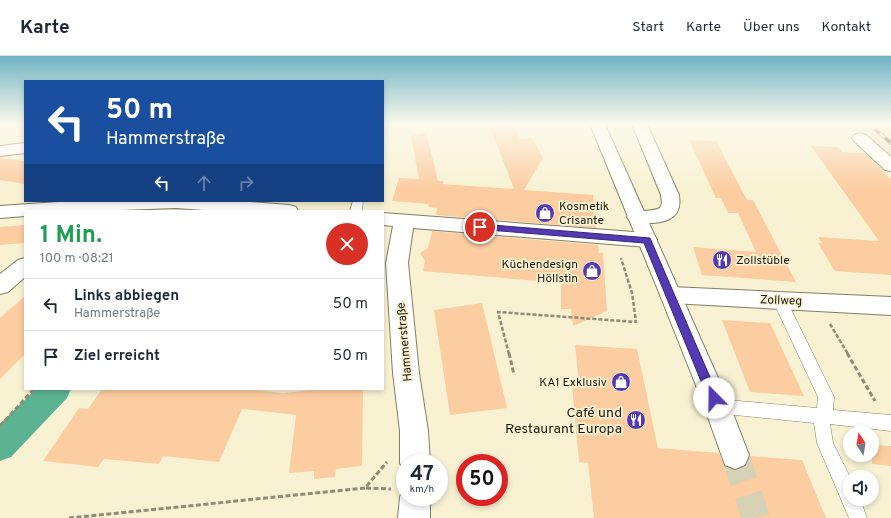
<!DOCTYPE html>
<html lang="de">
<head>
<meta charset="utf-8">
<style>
	body { margin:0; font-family:Overpass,sans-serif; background:#f6f6f7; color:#1f2937; height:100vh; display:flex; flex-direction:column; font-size:15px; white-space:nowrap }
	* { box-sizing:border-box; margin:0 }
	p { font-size:13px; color:#747a83 }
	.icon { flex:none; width:22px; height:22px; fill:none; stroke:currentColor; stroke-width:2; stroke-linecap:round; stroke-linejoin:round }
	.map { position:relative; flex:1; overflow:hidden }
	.sheet { position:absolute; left:24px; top:154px; width:360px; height:180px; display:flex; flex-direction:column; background:#fff; border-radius:0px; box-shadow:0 2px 6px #0003 }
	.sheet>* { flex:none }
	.banner { position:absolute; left:24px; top:24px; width:360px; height:122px; border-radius:0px; box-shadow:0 2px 6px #0003; background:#1a4fa0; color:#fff; overflow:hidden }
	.needle { width:26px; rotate:348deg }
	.buttons { position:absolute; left:843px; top:370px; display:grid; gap:8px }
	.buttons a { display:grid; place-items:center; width:36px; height:36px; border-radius:50%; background:#fff; box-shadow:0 2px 6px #0003; font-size:20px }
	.speed { position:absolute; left:396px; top:398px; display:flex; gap:8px; font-size:20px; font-weight:700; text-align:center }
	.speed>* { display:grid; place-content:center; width:52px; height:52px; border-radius:50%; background:#fff; box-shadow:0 2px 6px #0003; line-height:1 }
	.speed small { font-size:10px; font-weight:400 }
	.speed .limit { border:6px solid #d22; background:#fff; color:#111 }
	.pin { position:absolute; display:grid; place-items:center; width:34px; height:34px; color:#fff; margin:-17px; border:2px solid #fff; border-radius:50%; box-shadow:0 1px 4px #0007 }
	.me { position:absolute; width:44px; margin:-22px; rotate:338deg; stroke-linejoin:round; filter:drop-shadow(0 0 3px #0008) }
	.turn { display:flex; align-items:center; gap:14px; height:84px; padding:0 16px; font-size:18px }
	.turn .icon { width:52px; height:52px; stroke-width:2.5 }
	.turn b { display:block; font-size:28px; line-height:34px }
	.lanes { display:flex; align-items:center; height:38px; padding:0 16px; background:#0003; justify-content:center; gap:20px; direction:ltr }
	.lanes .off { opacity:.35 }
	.round { display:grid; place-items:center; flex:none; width:42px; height:42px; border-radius:21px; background:#f6f6f7 }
	.head { display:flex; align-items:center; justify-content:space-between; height:68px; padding:0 16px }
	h1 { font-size:24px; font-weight:700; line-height:30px; color:#1e9e55 }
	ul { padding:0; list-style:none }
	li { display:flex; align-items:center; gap:12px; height:52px; padding:0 16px; border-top:1px solid #e0e1e3 }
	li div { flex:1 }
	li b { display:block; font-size:15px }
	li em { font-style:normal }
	header { display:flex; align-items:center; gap:24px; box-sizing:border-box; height:56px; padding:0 20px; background:#fff; border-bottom:1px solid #e0e1e3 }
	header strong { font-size:19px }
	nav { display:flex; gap:22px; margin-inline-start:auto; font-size:14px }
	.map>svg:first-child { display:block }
	.built { fill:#ece5be }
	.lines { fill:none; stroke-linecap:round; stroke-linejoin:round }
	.canal { fill:#5cb393; fill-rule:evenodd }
	.building { fill:#fccda1 }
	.secondary-tunnel { stroke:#d7d1b5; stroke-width:28; stroke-dasharray:28 14; stroke-linecap:butt }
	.service-casing { stroke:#837e62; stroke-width:1 }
	.minor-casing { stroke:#837e62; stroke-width:2 }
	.secondary-casing { stroke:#837e62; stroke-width:2 }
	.path-far1 { stroke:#8f8b75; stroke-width:2.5; stroke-dasharray:4 2; stroke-linecap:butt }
	.path { stroke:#8f8b75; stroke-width:3; stroke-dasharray:5 2.5; stroke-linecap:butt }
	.service { fill:#fff; fill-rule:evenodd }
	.minor { fill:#fff; fill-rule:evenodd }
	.secondary { fill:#fff; fill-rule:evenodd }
	.rail-casing { stroke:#494637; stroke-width:3.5 }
	.rail { stroke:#f8f2d3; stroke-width:2.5; stroke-dasharray:7; stroke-linecap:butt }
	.route { fill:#543ab2; stroke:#372674 }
	.labels { text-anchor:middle; stroke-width:3.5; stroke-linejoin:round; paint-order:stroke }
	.poi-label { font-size:12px; fill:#1b190e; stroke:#f8f2d3; text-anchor:start }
	.street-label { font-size:12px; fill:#1b190e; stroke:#f8f2d3 }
	.near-poi-label { font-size:14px; fill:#1b190e; stroke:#f8f2d3; text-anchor:end }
</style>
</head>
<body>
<header>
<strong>Karte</strong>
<nav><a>Start</a><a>Karte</a><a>Über uns</a><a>Kontakt</a></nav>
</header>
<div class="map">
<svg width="891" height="462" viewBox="0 0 891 462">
	<rect width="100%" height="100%" fill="#f8f2d3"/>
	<path class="built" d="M856 68H886L891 73V100Z"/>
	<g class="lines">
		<path class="canal" d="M36 333H71L67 342 11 401 0 405V368Z"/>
	</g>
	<g class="building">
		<path d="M489 68H513L520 83 532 82 543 102 524 134 593 139 596 172 436 159 437 152 428 151 429 148 392 145 399 122 419 123 411 80 426 76 438 125H444L443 128 514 133Z"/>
		<path d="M689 84 716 85 747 144H753L796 226 702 219 693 191 756 196 738 157H728L721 142H716Z"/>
		<path d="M811 90 838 91 842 96 864 97 891 123V219L835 215 818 187H822L818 181 879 185Z"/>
		<path d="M0 102 25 105V128L0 124Z"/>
		<path d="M25 169V187L0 189V171Z"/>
		<path d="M432 175 598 189 599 197H603L607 255 573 270 571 253H561V227L423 215 425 205 420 197 428 192Z"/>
		<path d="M25 240V298L0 323V262Z"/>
		<path d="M482 247 507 352 450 359 434 254Z"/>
		<path d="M722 264 770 267 804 340 750 336Z"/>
		<path d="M575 289 637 293 658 392 719 397 724 410 734 414 746 410 750 400 802 404 826 462H594L588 407 579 406 572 328H579Z"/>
		<path d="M102 333H244L283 337 321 333H363L362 410 336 413 335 421 314 423V415L289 417 296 359 242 353 219 406 163 400 159 408 104 403 98 411 43 405 79 352 88 353Z"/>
		<path d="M872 389 891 390V410L872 408Z"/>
	</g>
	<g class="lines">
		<path class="secondary-tunnel" d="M735 399 756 462"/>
		<g class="service-casing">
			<g id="service">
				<path d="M353 145H363L362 155H350Z"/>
				<path d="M780 240 785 241 787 245 834 341 833 354 891 359V375L830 368 833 387 850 421V443H860L867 462H849L817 387 814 367 716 357 710 355 708 350 710 345 716 343 817 352 818 341 773 245 775 241Z"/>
			</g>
		</g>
		<g class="minor-casing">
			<g id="minor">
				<path d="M632 68H647L679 139C680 146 680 155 674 160 664 169 642 168 630 165L627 161 630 157C640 154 651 156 660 152L662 147 661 139Z"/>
				<path d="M860 77 866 79 891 101V115L885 114 854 85 852 82 854 79Z"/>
				<path d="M25 87V97L0 100V90Z"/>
				<path d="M73 145H236L289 149 296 151 298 155H217L176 152 95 155H25V160L0 162V150Z"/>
				<path d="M383 157 647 177 654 179 657 184 654 189 647 191 413 172 408 207 419 317 428 375 430 407H405V417L400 407V375L393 317 386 207 393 170 383 169Z"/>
				<path d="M25 202V221L8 236 0 238V218L18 204Z"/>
				<path d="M671 231 891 241V259L671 247 663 245 660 239 663 233Z"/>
				<path d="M404 430 405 441H430V462H398L400 441Z"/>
			</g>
		</g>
		<g class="secondary-casing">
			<path id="secondary" d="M590 68H605L727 342 749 399 745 409 735 413 725 409 701 342 660 239Z"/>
		</g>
		<g class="path-far1">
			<path d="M830 268 848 298"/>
			<path d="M509 298 498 256 636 266 632 237 621 202"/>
		</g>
		<g class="path">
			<path d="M509 297 514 319"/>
			<path d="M847 297 875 345"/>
			<path d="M0 370 34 333"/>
			<path d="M366 432 391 433"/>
			<path d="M69 462 365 432 387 406"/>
		</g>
		<use href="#service" class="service"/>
		<use href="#minor" class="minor"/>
		<use href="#secondary" class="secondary"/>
		<g class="rail-casing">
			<path id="rail" d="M869 68 891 87"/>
		</g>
		<use href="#rail" class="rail"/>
	</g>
	<linearGradient id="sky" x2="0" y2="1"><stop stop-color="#70b4c6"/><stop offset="0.51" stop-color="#fcf9eb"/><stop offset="1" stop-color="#fcf9eb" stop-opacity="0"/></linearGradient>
	<rect width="891" height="133" fill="url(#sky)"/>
	<path class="route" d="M480 168 650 182 719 342 717 345 714 347 710 345 708 342 644 187 477 173 476 171Z"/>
	<defs>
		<g id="shop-disc" transform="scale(1)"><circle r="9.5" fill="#543ab2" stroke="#f8f2d3"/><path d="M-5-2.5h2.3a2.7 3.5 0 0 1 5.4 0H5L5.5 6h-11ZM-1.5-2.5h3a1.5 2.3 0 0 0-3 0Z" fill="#fff"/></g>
		<g id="restaurant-disc" transform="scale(1)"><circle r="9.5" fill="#543ab2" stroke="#f8f2d3"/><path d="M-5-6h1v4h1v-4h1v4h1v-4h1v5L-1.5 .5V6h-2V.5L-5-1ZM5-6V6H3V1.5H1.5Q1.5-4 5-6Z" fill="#fff"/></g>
	</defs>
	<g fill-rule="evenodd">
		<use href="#shop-disc" x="545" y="157"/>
		<use href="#restaurant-disc" x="722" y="204"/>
		<use href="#shop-disc" x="592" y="215"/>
		<use href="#shop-disc" x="621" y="326"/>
		<use href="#restaurant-disc" x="636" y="364"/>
	</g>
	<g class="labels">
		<g class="poi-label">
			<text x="559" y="154">Kosmetik<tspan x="559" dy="14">Crisante</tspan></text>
			<text x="736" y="208">Zollstüble</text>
			<text x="578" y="212" text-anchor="end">Küchendesign<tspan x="578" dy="14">Höllstin</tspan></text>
			<text x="607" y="330" text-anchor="end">KA1 Exklusiv</text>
		</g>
		<g class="street-label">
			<text transform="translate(781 244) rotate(2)" y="4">Zollweg</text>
			<text transform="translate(404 286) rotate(-95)" y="4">Hammerstraße</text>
		</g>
		<g class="near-poi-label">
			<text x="622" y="361">Café und<tspan x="622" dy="16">Restaurant Europa</tspan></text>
		</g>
	</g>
</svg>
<div class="buttons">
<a><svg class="needle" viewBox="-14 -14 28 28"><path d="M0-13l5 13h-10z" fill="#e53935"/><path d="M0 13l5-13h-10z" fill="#747a83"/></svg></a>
<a><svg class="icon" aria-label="sound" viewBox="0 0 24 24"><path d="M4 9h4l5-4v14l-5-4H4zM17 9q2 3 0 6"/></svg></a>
</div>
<div class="speed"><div>47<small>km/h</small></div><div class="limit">50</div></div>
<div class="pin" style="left:480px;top:171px;background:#d93025"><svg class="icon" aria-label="arrive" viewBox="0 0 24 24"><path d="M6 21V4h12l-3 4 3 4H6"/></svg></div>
<svg class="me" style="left:714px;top:342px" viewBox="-20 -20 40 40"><circle r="19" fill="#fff"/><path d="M0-13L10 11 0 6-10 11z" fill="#543ab2"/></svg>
<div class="banner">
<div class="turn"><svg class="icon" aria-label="left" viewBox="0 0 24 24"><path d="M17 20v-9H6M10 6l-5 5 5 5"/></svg><div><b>50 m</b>Hammerstraße</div></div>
<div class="lanes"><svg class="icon" aria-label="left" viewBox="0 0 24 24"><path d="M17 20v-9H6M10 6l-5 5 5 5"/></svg><svg class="icon off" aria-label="ahead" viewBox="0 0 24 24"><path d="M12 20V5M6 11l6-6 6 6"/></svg><svg class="icon off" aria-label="right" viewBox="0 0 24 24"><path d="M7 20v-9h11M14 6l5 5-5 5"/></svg></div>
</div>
<section class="sheet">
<div class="head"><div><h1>1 Min.</h1><p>100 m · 08:21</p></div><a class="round" style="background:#d93025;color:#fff"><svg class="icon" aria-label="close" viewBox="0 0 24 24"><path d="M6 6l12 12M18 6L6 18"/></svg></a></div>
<ul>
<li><svg class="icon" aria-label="left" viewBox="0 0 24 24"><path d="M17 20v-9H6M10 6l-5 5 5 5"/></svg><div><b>Links abbiegen</b><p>Hammerstraße</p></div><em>50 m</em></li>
<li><svg class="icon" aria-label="arrive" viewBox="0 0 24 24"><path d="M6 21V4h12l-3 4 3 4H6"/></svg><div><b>Ziel erreicht</b></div><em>50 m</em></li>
</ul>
</section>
</div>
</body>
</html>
